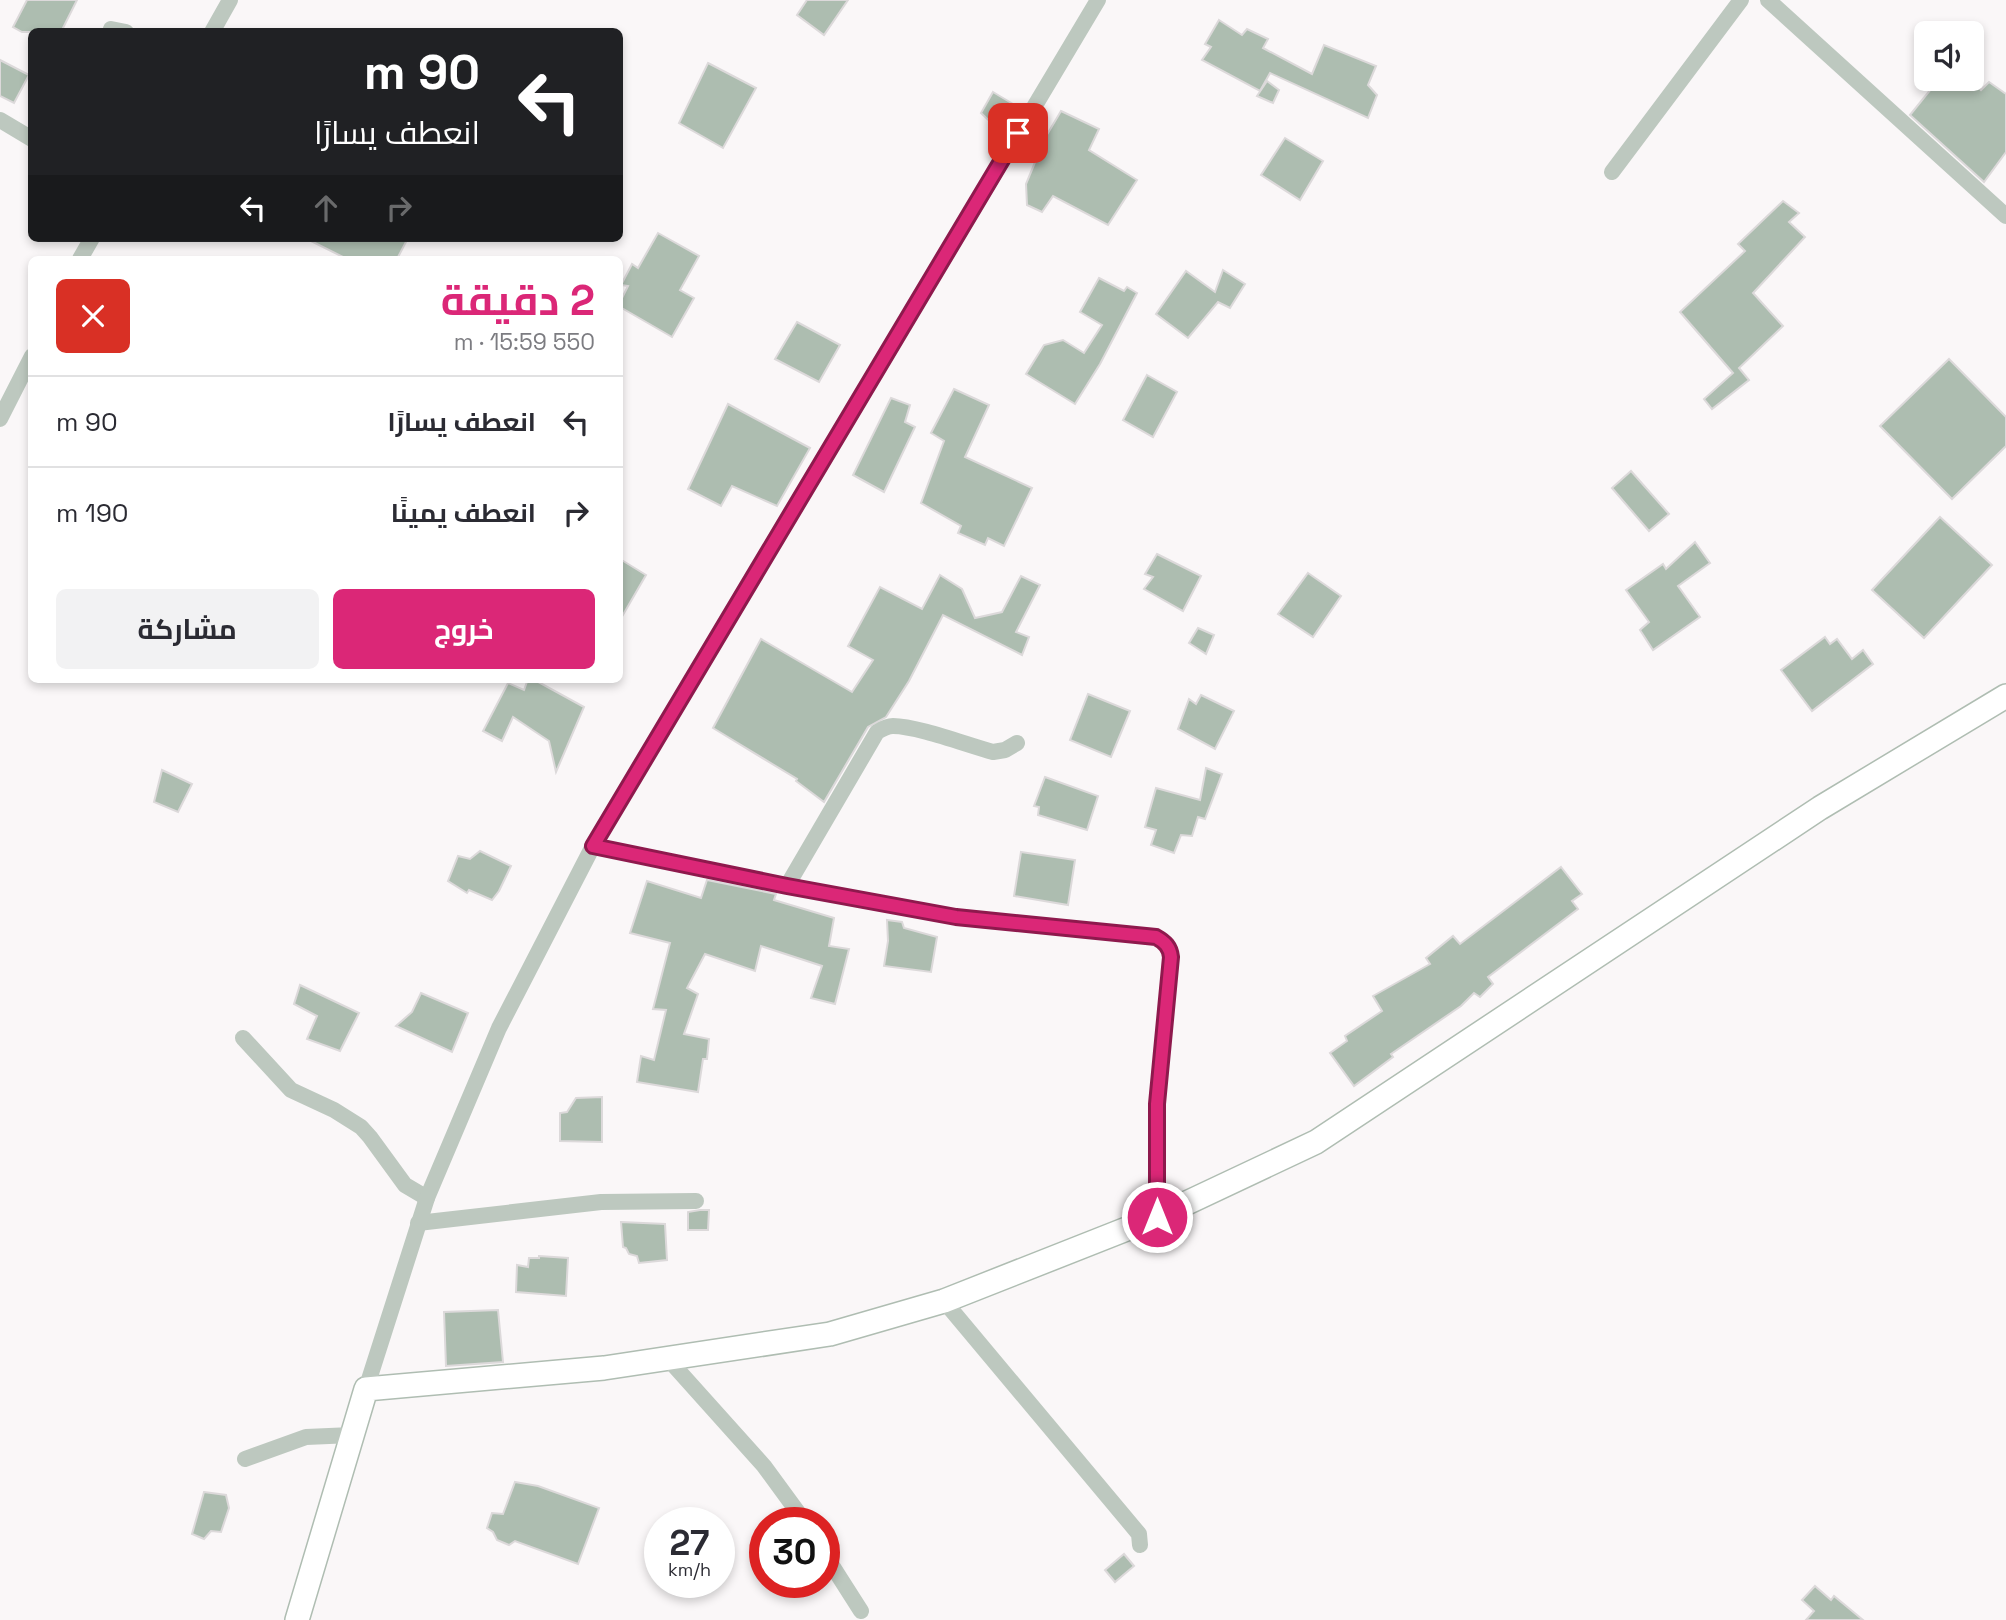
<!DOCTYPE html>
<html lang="ar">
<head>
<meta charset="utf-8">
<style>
	body { margin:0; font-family:"Space Grotesk",Cairo,sans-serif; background:#f2f2f3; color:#2b2b33; direction:rtl; height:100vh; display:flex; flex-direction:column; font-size:26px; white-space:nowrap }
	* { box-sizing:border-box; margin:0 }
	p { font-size:23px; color:#7c7c81 }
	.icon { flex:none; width:38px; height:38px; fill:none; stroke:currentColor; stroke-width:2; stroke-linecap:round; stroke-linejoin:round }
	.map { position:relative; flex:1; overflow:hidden; direction:ltr }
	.sheet { position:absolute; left:28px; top:256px; width:595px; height:427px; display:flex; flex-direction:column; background:#fff; border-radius:10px; box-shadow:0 4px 10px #0003; direction:rtl }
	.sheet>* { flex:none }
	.hud { position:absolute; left:28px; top:28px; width:595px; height:214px; border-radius:10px; box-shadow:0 4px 10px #0003; direction:rtl; background:#202124; color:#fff; overflow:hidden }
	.controls { position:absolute; left:1914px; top:21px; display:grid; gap:14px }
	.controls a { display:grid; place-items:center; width:70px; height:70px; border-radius:10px; background:#fff; box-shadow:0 4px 10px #0003; font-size:35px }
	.speed { position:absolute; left:644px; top:1507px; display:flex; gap:14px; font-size:35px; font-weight:700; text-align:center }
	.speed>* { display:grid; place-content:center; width:91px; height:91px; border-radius:50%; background:#fff; box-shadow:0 4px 10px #0003; line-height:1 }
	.speed small { font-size:18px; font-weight:400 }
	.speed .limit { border:10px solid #d22; background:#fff; color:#111 }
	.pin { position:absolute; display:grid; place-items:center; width:60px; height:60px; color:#fff; margin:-30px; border-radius:14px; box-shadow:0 4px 10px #0006 }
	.me { position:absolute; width:77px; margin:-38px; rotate:0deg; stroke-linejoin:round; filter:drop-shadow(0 0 5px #0008) }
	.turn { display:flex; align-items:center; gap:24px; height:147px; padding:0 28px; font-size:32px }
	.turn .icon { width:91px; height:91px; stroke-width:2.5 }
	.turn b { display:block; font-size:49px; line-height:60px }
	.lanes { display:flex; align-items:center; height:66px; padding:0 28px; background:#0003; justify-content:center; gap:35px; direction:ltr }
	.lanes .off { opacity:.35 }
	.round { display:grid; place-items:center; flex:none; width:74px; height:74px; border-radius:10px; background:#f2f2f3 }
	.head { display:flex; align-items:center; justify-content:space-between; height:119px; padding:0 28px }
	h1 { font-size:42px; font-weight:700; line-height:52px; color:#db2777 }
	.cta { display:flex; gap:14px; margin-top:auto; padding:14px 28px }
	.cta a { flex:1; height:80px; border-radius:10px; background:#db2777; color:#fff; font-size:28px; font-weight:700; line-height:80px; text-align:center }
	.cta a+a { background:#f2f2f3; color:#2b2b33 }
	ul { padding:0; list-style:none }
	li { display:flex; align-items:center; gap:21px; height:91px; padding:0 28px; border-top:2px solid #e1e1e2 }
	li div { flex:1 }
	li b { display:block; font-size:26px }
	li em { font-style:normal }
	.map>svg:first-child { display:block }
	.building { fill:#adbdb0; stroke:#dcd9da; stroke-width:2 }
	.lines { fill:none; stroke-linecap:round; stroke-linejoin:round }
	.secondary-casing { stroke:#afbdb2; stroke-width:26 }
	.minor { stroke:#bdc8bf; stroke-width:16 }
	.secondary { stroke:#fff; stroke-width:23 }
	.route-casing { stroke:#8e194d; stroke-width:18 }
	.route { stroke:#db2777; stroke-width:12 }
</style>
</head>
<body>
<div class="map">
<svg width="2006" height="1620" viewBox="0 0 2006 1620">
	<rect width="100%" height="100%" fill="#faf7f8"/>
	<g class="building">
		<path d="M27 0H77L61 32H22L13 27Z"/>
		<path d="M807 0H848L824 35 797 15Z"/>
		<path d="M1219 20 1242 35 1247 29 1268 39 1263 48 1312 74 1324 45 1376 66 1368 85 1377 95 1368 118 1270 73 1260 91 1202 60 1211 47 1205 44Z"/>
		<path d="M0 60 29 75 14 103 0 96Z"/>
		<path d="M708 63 756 88 723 148 679 123Z"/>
		<path d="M1939 79H1970L1981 90 1989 82 2006 94V152L1984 182 1910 115Z"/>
		<path d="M1267 81 1279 90 1273 103 1257 96Z"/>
		<path d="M993 92 1013 104 998 129 981 113Z"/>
		<path d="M1061 111 1099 129 1089 150 1137 180 1108 225 1053 196 1042 212 1027 205 1026 184 1045 138Z"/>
		<path d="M1285 138 1323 161 1300 200 1261 175Z"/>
		<path d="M1783 201 1799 213 1789 222 1805 237 1753 293 1783 326 1739 368 1749 380 1712 409 1704 399 1733 373 1680 312 1745 251 1738 244Z"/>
		<path d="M658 233 699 256 680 290 694 298 672 337 620 307V302L628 286 621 285 632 264 638 268Z"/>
		<path d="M305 238H408L397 259H347Z"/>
		<path d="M1223 270 1245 284 1230 308 1218 302 1188 338 1156 314 1186 271 1215 292Z"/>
		<path d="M1099 278 1124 291 1127 287 1137 293 1100 364 1075 404 1026 374 1044 345 1063 340 1084 353 1102 325 1080 312Z"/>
		<path d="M797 322 840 345 819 382 775 359Z"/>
		<path d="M1949 359 2006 417V446L1952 499 1880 426Z"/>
		<path d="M1147 375 1177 392 1153 437 1123 420Z"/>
		<path d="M954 389 989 405 965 457 1032 488 1004 546 988 538 985 545 958 533 961 526 921 503 944 441 931 433Z"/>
		<path d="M891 398 910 405 905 422 915 427 884 492 853 475Z"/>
		<path d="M728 404 810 448 777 506 732 486 721 506 688 489Z"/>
		<path d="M1631 471 1669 514 1649 531 1612 488Z"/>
		<path d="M1940 517 1992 565 1924 638 1872 590Z"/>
		<path d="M1695 542 1710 563 1678 586 1700 617 1653 650 1640 630 1649 622 1626 590 1663 564 1666 569Z"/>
		<path d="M1157 554 1201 576 1183 611 1144 589 1153 577 1145 574Z"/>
		<path d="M620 559 646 575 620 620Z"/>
		<path d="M1308 573 1341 596 1313 637 1278 614Z"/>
		<path d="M940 575 962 589 975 618 1002 612 1021 576 1040 585 1016 632 1029 637 1022 655 943 615 909 681 886 717 868 727 824 802 796 781 797 779 713 728 761 639 852 692 873 660 848 646 880 587 922 609Z"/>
		<path d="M1198 628 1214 635 1206 654 1189 643Z"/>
		<path d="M1825 637 1830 644 1837 639 1852 659 1863 650 1873 664 1812 711 1781 670Z"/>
		<path d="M528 679H533L584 707 556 772 549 741 513 717 502 741 483 731 508 683 524 690Z"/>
		<path d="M1088 694 1130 711 1111 757 1070 740Z"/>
		<path d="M1201 695 1234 711 1215 749 1178 729 1189 699 1196 704Z"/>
		<path d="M1206 768 1222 774 1205 819 1198 817 1192 836 1181 835 1174 853 1151 845 1156 830 1145 827 1156 788 1200 800Z"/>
		<path d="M162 770 192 784 178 812 154 802Z"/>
		<path d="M1045 777 1098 796 1087 830 1038 815 1039 807 1034 806Z"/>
		<path d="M480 851 511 866 499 891 492 900 469 890 467 893 448 881 458 856 470 859Z"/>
		<path d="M1021 852 1075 860 1068 905 1014 896Z"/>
		<path d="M1561 867 1582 894 1572 901 1578 909 1488 977 1493 984 1480 997 1474 993 1461 1006 1391 1054 1393 1057 1354 1086 1330 1053 1347 1041 1345 1036 1382 1011 1373 996 1430 964 1426 958 1453 936 1460 944Z"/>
		<path d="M707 880 776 894 774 900 834 918 829 946 849 949 835 1004 811 998 822 966 761 946 755 971 705 954 687 988 698 994 684 1034 709 1039 707 1059H703L698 1092 637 1082 641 1056 654 1060 666 1010 653 1009 670 943 630 933 647 881 701 898Z"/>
		<path d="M887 920 902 922 904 928 937 937 931 972 884 966 888 941Z"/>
		<path d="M300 985 359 1013 340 1051 307 1039 317 1016 294 1004Z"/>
		<path d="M421 993 468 1013 452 1052 396 1026 412 1012Z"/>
		<path d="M602 1097V1142L560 1141V1113L567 1112 576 1098Z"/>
		<path d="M700 1210H709L708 1230H688V1212Z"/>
		<path d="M621 1222 665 1224 667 1260 639 1263 637 1256 629 1254 626 1248 623 1247Z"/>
		<path d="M539 1256 568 1258 566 1296 516 1292 517 1265 528 1267 529 1258H539Z"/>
		<path d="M498 1310 503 1362 446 1366 444 1312Z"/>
		<path d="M515 1482 538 1486 599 1508 578 1564 515 1541 509 1545 497 1540 493 1532 487 1528 492 1513 503 1514Z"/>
		<path d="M204 1492 226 1495 229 1508 221 1532 211 1531 204 1539 192 1534Z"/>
		<path d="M1124 1554 1134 1566 1115 1582 1105 1570Z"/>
		<path d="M1815 1586 1831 1600 1834 1596 1863 1620H1806L1814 1611 1802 1600Z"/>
	</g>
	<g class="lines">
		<g class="secondary-casing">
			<path id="secondary" d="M297 1620 366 1389 604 1368 830 1334 944 1301 1157 1217 1316 1142 1820 808 2006 696"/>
		</g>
		<g class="minor">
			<path d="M1768 0 2006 216"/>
			<path d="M110 32 111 29 126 32"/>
			<path d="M212 32 230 0"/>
			<path d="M0 120 32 139"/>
			<path d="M1612 172 1741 0"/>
			<path d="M80 259 92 238"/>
			<path d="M0 419 32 356"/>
			<path d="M593 846 787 886 956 917 1156 937C1165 941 1170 947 1171 957L1157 1104V1217"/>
			<path d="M787 886 877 732C882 729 887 726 893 726 917 726 967 745 993 752L1005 750 1017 743"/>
			<path d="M243 1038 291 1090 334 1110 361 1127 370 1137 405 1185 427 1198"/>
			<path d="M418 1223 601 1202 696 1201"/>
			<path d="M944 1301 1139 1534 1140 1545"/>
			<path d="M669 1360 764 1466 805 1522"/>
			<path d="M366 1389 427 1198 499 1028 593 846 1098 0"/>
			<path d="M245 1459 306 1437 352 1435"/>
			<path d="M824 1553 861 1611"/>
		</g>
		<use href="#secondary" class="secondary"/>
	</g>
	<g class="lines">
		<g class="route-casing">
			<path id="route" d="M1018 133 593 846 787 886 956 917 1156 937C1165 942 1170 947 1171 957L1157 1104V1217"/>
		</g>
		<use href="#route" class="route"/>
	</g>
</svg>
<div class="controls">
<a><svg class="icon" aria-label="sound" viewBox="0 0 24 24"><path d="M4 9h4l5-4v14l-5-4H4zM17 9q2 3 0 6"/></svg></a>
</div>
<div class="speed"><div>27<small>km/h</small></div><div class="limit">30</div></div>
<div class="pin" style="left:1018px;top:133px;background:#d93025"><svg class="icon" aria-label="arrive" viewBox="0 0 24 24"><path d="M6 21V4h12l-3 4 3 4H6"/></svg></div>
<svg class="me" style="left:1157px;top:1217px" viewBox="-20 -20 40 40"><circle r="17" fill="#db2777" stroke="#fff" stroke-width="3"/><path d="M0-11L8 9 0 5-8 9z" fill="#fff"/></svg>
<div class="hud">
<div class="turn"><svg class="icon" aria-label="left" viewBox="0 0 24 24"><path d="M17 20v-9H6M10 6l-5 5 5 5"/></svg><div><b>90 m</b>انعطف يسارًا</div></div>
<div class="lanes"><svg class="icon" aria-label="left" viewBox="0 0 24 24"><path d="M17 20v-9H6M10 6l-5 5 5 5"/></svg><svg class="icon off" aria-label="ahead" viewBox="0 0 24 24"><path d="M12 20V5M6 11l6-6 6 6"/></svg><svg class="icon off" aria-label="right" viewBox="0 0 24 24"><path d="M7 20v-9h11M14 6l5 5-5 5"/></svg></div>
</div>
<section class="sheet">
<div class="head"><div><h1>2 دقيقة</h1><p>550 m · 15:59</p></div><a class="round" style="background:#d93025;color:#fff"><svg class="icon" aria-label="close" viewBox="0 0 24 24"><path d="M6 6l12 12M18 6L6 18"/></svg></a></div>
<ul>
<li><svg class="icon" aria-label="left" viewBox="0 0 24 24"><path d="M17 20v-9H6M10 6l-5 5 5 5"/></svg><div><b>انعطف يسارًا</b></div><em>90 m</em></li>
<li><svg class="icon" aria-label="right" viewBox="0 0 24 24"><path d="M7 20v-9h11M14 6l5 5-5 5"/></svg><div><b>انعطف يمينًا</b></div><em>190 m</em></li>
</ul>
<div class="cta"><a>خروج</a><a>مشاركة</a></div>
</section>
</div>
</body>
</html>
